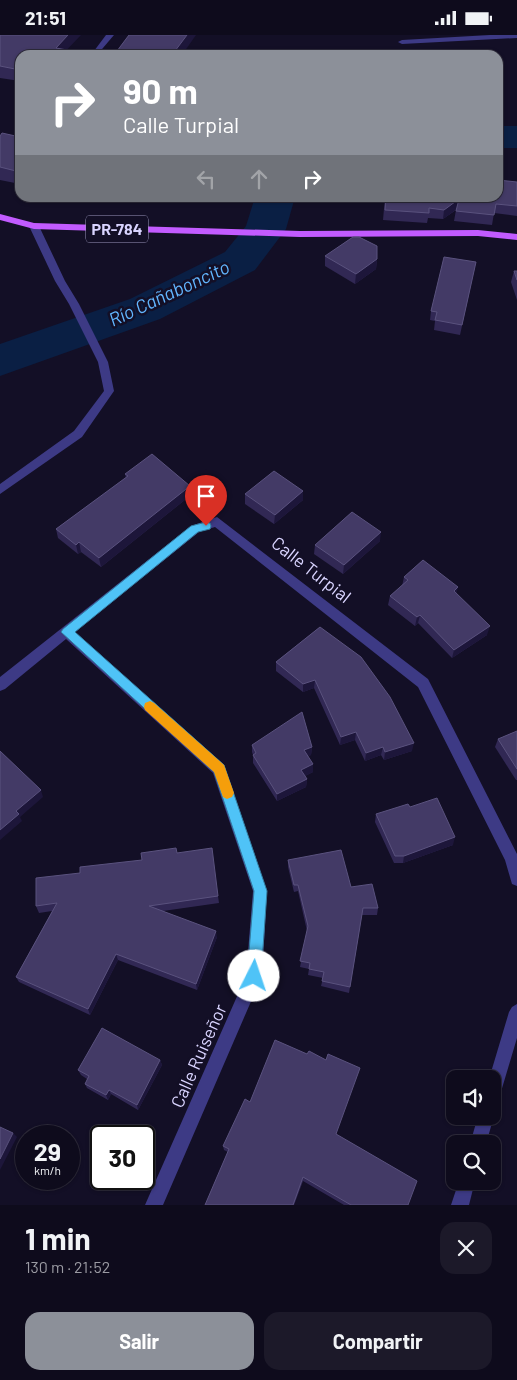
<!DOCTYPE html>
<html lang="es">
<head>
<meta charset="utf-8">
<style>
	body { margin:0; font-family:Barlow,sans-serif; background:#1c1929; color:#f1f3f6; height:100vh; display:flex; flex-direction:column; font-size:19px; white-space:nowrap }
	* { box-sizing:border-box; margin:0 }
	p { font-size:16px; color:#9b9ba3 }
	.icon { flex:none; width:28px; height:28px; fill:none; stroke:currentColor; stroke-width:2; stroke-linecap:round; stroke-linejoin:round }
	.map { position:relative; height:1170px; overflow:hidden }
	.sheet { display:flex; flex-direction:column; background:#0e0b1c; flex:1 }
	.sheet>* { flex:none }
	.guide { position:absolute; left:15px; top:15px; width:488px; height:152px; border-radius:15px; box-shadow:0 1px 4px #0004,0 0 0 1px #2e2b3b; background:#8c9099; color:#fff; overflow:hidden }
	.tools { position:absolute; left:446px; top:1035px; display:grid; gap:10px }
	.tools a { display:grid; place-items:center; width:55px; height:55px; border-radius:10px; background:#0e0b1c; box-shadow:0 1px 4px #0004,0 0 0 1px #2e2b3b; font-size:25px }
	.speed { position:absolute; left:15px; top:1090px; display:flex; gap:10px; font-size:25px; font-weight:700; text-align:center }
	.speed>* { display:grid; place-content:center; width:65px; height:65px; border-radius:50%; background:#0e0b1c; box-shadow:0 1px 4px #0004,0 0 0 1px #2e2b3b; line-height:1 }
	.speed small { font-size:12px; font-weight:400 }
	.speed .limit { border:2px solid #111; border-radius:8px; background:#fff; color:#111 }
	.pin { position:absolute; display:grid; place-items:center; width:42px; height:42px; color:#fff; margin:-51px -21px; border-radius:50% 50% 50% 0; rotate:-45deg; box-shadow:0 0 5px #0007 }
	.pin .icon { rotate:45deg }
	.me { position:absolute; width:55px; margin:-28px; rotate:4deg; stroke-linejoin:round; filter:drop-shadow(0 0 4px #0008) }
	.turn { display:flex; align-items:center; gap:18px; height:105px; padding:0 25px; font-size:22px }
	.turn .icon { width:65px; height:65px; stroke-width:2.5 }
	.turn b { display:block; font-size:35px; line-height:42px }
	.lanes { display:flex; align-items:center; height:48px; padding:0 25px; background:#0003; justify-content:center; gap:25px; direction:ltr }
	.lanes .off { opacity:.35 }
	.round { display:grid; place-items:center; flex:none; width:52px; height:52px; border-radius:15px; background:#1c1929 }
	.summary { display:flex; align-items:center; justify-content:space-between; height:85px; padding:0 25px }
	h1 { font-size:30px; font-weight:700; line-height:38px }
	.cta { display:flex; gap:10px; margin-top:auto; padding:10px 25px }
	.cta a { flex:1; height:58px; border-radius:15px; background:#8c9099; color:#fff; font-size:20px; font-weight:700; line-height:58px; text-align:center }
	.cta a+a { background:#1c1929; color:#f1f3f6 }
	.status { display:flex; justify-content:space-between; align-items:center; height:35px; padding:0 25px; background:#0e0b1c; direction:ltr }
	.status svg { height:14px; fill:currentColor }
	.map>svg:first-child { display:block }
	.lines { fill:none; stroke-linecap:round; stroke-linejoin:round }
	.river { fill:#0a1f44; fill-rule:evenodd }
	.street { fill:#3d3a85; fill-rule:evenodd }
	.primary { fill:#c25bff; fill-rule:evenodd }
	.wall { fill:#312854 }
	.shaded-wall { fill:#1d163a }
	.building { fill:#433a66; stroke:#5a527e }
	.route { fill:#4fc3f7; stroke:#337fa1 }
	.slow { fill:#f59e0b }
	.labels { text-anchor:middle; stroke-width:5; stroke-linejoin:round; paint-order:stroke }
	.shield { fill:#130f26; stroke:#9e99be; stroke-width:1 }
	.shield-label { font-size:16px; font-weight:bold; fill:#d9d4ff }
	.street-label { font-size:18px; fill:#d9d4ff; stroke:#130f26 }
	.water-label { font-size:19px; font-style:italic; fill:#62b6ff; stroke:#130f26 }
</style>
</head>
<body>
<div class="status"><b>21:51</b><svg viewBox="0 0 49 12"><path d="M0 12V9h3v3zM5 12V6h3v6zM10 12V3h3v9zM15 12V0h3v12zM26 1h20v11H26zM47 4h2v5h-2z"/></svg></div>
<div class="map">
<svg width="517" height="1170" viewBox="0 0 517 1170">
	<rect width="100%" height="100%" fill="#130f26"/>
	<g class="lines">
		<g class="river">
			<rect x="498" y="91" width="19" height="22"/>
			<path d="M255 162H295L286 194 255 235 160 284 0 341V309L130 264 225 217 246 191Z"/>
		</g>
		<g class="street">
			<path d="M106 0H114L97 20H91Z"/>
			<path d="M490 0H517V3L402 9 398 7 402 5Z"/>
			<path d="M34 188 39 191 65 246 79 269 108 327 114 356 82 402 0 459V449L74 396 104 356 98 327 69 269 55 246 29 191Z"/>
			<path d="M217 482 428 644 517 819V851L512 849 505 825 418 652 215 492 199 497 75 597 224 730 267 856 262 941 163 1170H145L246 941 253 856 213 738 66 604 5 654 0 656V642L191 491Z"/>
			<path d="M517 969V1003L500 1060 498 1066 492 1068V1044H489L509 977 512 972Z"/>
			<path d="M492 1077 494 1081 486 1109H470L478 1081H492Z"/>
			<path d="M459 1146H475L469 1170H451Z"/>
		</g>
		<path class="primary" d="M0 179 34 188 300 196 478 195 517 199V205L478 201 300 202 34 194 0 185Z"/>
	</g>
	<g class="wall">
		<path d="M0 0 67 15 20 20V46L0 43Z"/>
		<path d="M0 101 20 102V149L0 145Z"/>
		<path d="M517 147V181L494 178 492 190 454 186 456 175 443 184 428 183 427 188 383 185 385 162Z"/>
		<path d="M325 221 377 224 376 234 355 249 325 231Z"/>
		<path d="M476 227 460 300 434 295 435 286 430 285 431 276Z"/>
		<path d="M514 236H517V265L511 247Z"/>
		<path d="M125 439 191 460 101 532 81 517 78 519 58 503 56 494 126 443Z"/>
		<path d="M303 456V465L274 489 245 469V459Z"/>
		<path d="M380 506 343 539 314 519 315 510Z"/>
		<path d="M404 542 457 559 487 600 452 623 418 588 415 591 388 570 390 561 402 551Z"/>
		<path d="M320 592 412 716 384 725 381 720 365 726 355 705 340 710 314 653 303 657 276 636V627Z"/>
		<path d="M517 696V745H516L495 712 498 704Z"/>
		<path d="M252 710 312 712 311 720 308 721 313 737 305 741 307 744 306 752 277 766 253 728V720L252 717Z"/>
		<path d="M410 772 453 810 403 828H394L375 787 376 779Z"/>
		<path d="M177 818 218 861 219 868 163 876 217 902 197 955 118 925 90 980 19 947 16 942 52 876 39 878 36 871 80 838Z"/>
		<path d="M288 825 351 852 378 873 377 880H362L349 958 321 951 323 943 308 940 309 934 300 932 307 896 298 856 294 857 288 832Z"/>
		<path d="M160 1025 162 1030 138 1075 111 1059 108 1065 87 1053 85 1049 87 1044 81 1040 78 1035Z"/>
		<path d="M250 1067 336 1099 408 1170H344L303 1146 294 1170H205L228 1117 224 1115 223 1111Z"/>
	</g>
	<g class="shaded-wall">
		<path d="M68 0H81L62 20 56 13Z"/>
		<path d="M187 0H196L182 20H172Z"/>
		<path d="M459 164 457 174 443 184 444 175Z"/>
		<path d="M377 224 376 234 355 249 356 239Z"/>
		<path d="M190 451 191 460 101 532 99 523Z"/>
		<path d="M303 456V465L274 489 275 480Z"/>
		<path d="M381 497 380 506 343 539 344 530Z"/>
		<path d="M79 507 81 517 78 519 76 510Z"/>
		<path d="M458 552 456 561 454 556Z"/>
		<path d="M420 580 418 588 415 591 417 582Z"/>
		<path d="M490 591 487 600 452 623 454 615Z"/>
		<path d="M315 645 314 653 303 657V649Z"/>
		<path d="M356 697 355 705 340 710 341 702Z"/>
		<path d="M414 708 412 716 384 725 385 717Z"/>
		<path d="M312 712 311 720 304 723V715Z"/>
		<path d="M383 712 381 720 365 726 366 718Z"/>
		<path d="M313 729V737L301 743V735Z"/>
		<path d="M307 744 306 752 277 766V759Z"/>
		<path d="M41 755 43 762 20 782 22 786 0 805V795L16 776Z"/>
		<path d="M455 802 453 810 403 828 404 821Z"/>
		<path d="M216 896 217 902 197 955 196 949Z"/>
		<path d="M116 919 118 925 90 980 88 974Z"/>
		<path d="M160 1025 162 1030 138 1075 137 1070Z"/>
		<path d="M109 1055 111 1059 108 1065 106 1060Z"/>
		<path d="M13 1098 17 1102 0 1135V1124Z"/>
	</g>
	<g class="building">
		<path d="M0 0H68L56 13 95 20H20V35L0 31Z"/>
		<path d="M129 0H187L172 20H114Z"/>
		<path d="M2 98 20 102V137L0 132V101Z"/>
		<path d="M498 145 517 147V171L496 169 494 180 456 176 459 164 444 175 429 173V178L385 175 386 162H498Z"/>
		<path d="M353 202H359L377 211V224L356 239 325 221Z"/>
		<path d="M444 222 476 227 462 290 435 285 437 277 431 276Z"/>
		<path d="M514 236H517V245Z"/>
		<path d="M152 419 190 451 99 523 79 507 76 510 56 494 128 441 125 439Z"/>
		<path d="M274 436 303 456 275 480 245 459Z"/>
		<path d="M352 477 381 497 344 530 315 510Z"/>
		<path d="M423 525 458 552 454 556 490 591 454 615 420 580 417 582 390 561 408 545 404 542Z"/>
		<path d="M320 592 361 622 390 662 414 708 385 717 383 712 366 718 356 697 341 702 315 645 303 649 276 627Z"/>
		<path d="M302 677 312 712 304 715 313 729 301 735 307 744 277 759 253 720 256 718 252 710Z"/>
		<path d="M517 696V734L498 704Z"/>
		<path d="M0 716 41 755 16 776 19 779 0 795Z"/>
		<path d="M437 763 455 802 404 821H395L376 779 408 769 410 772Z"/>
		<path d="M176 813 177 818 212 813 218 861 149 871 216 896 196 949 116 919 88 974 16 942 57 868 36 871V843L80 838V832L142 825 141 818Z"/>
		<path d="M341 815 351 852 372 849 378 873H363L350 952 322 946 324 937 309 934 310 928 300 926 308 891 298 850H294L288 825Z"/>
		<path d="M102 993 160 1025 137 1070 109 1055 106 1060 85 1049 89 1041 78 1035Z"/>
		<path d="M275 1005 307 1019 309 1016 326 1025 328 1019 360 1033 336 1099 417 1146 408 1170H351L303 1142 293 1170H205L229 1114 223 1111 245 1064 250 1067Z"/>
		<path d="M0 1092 13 1098 0 1124Z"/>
	</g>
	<path class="route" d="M206 487 210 488 211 491 210 494 198 497 75 597 224 730 267 856 261 941 259 946 254 948 249 946 247 941 254 856 214 737 61 597 63 594 191 491Z"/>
	<path class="slow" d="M150 666 154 668 224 730 234 758 232 762 227 764 223 762 214 737 145 675 144 672 145 668Z"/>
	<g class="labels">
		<rect class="shield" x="86" y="180.5" width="62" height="27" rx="4"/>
		<g class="shield-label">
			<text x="117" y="200">PR-784</text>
		</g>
		<g class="street-label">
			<text transform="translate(311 535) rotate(38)" y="6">Calle Turpial</text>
			<text transform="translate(199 1021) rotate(-66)" y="6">Calle Ruiseñor</text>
		</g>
		<g class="water-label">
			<text transform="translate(169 258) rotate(-25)" y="7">Río Cañaboncito</text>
		</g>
	</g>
</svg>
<div class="tools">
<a><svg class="icon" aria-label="sound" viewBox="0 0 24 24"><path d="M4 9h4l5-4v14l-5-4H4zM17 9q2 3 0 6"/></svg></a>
<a><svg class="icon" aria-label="search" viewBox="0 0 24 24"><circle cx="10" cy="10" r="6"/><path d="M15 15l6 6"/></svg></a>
</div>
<div class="speed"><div>29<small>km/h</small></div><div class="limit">30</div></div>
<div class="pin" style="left:206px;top:491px;background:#d93025"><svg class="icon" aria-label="arrive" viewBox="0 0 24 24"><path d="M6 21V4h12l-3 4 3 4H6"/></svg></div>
<svg class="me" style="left:254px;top:941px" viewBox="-20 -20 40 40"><circle r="19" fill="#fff"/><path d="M0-13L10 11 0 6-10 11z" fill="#4fc3f7"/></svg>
<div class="guide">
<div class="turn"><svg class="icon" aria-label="right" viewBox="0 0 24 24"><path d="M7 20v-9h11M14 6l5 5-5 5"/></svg><div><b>90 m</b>Calle Turpial</div></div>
<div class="lanes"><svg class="icon off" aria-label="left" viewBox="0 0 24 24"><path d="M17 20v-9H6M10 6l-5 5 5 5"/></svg><svg class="icon off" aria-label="ahead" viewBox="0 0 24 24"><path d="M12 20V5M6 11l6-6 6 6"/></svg><svg class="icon" aria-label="right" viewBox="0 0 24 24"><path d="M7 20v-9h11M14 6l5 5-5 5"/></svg></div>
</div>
</div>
<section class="sheet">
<div class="summary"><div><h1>1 min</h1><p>130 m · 21:52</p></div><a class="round"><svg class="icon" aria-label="close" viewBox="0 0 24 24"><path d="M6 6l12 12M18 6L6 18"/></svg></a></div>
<div class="cta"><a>Salir</a><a>Compartir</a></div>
</section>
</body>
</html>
